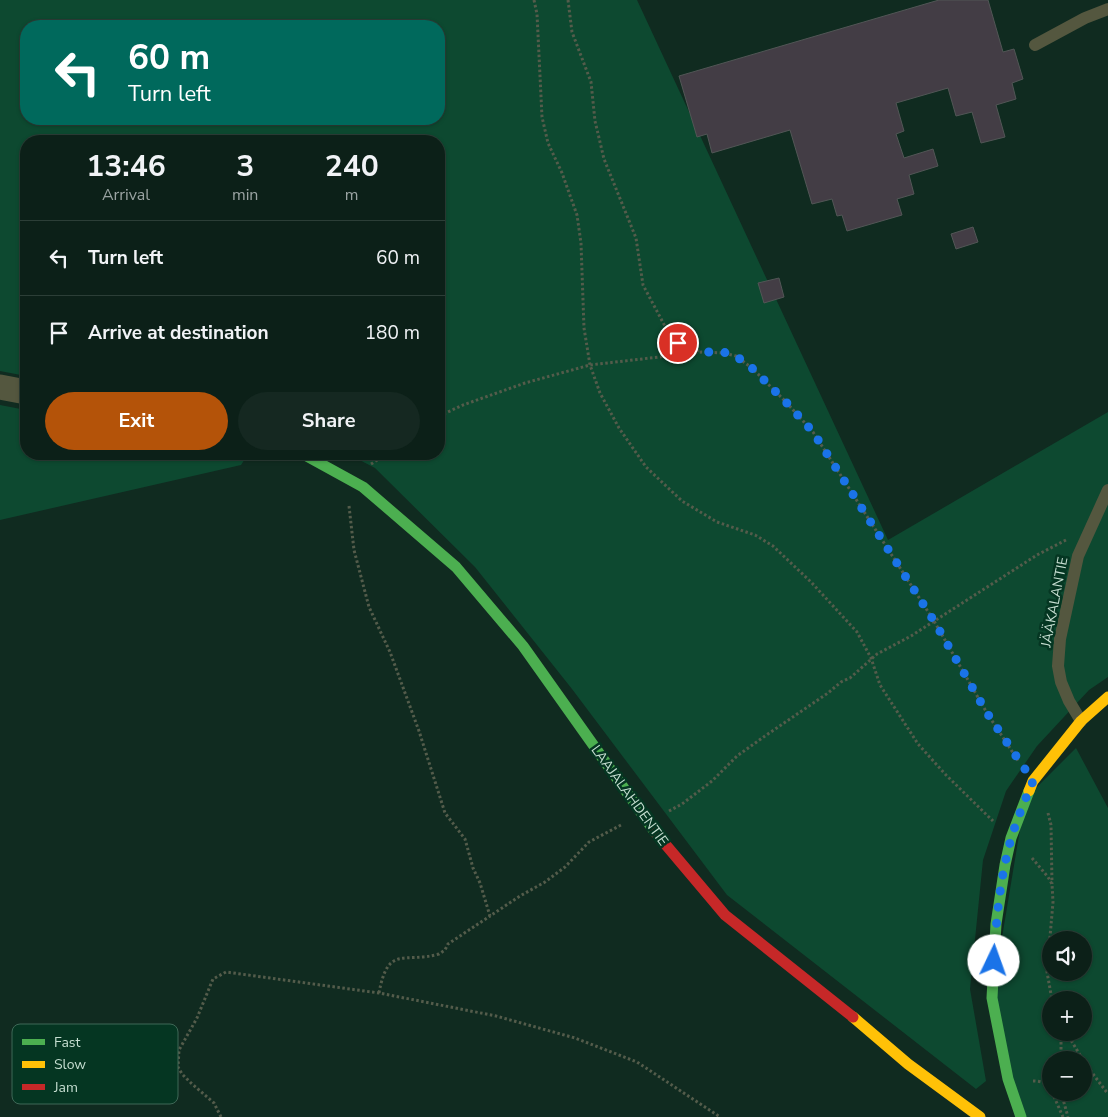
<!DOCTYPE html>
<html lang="en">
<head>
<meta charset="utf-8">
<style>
	body { margin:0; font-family:"Nunito Sans",sans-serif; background:#152821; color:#f1f3f6; height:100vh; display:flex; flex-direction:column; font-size:19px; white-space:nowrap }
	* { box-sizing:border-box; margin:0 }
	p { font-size:16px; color:#9aa3a2 }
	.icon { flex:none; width:28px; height:28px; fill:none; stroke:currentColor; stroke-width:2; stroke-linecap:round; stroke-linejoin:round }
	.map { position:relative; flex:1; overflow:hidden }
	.drawer { position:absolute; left:20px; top:135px; width:425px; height:325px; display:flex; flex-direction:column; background:#0c2018; border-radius:20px; box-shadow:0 1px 4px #0004,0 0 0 1px #2c3e37 }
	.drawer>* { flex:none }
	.hud { position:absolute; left:20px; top:20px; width:425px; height:105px; border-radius:20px; box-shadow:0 1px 4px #0004,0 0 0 1px #2c3e37; background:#00695c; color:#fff; overflow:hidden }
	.tools { position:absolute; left:1042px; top:931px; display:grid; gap:10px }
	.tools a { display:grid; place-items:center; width:50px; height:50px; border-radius:50%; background:#0c2018; box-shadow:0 1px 4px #0004,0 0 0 1px #2c3e37; font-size:25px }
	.pin { position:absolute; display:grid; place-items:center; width:42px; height:42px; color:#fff; margin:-21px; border:2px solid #fff; border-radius:50%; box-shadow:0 1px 5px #0007 }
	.me { position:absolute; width:55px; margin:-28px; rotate:3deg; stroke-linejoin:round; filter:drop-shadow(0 0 4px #0008) }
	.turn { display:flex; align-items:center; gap:18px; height:105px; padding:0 25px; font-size:22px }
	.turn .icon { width:65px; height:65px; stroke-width:2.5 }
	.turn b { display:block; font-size:35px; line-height:42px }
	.eta { display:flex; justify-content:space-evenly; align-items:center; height:85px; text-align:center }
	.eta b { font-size:30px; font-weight:700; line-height:35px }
	.button { display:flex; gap:10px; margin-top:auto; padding:10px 25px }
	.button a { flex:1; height:58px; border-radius:30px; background:#b45309; color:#fff; font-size:20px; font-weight:700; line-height:58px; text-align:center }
	.button a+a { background:#152821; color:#f1f3f6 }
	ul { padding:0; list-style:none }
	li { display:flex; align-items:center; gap:15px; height:75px; padding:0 25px; border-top:1px solid #2c3e37 }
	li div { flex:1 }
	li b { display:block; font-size:19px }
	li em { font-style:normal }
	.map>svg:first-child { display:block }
	.green { fill:#0d4930; fill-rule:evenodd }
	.building { fill:#433d45; stroke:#525656 }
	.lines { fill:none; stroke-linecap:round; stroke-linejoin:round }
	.path { stroke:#545c4b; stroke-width:3; stroke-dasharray:2.5 2.5; stroke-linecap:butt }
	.lane { stroke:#54573f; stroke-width:12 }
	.street { stroke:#54573f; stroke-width:25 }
	.fast { stroke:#4caf50; stroke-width:11 }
	.slow { stroke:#ffc107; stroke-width:11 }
	.jam { stroke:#c62828; stroke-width:11 }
	.route { stroke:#1a73e8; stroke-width:9; stroke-dasharray:0 16.2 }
	.labels { text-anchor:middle; stroke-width:5; stroke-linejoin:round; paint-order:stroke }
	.street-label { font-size:14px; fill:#c6ded1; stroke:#053622 }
	.key { fill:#053622; stroke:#3f6857; stroke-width:1 }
	.key-label { font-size:14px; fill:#c6ded1 }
</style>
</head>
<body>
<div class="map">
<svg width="1108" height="1117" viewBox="0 0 1108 1117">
	<rect width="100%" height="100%" fill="#102b20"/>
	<g class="green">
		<path d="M0 0H637L888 540 1108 412V677L1089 690 1037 746 1006 791 983 860 970 989 986 1081 976 1089 727 895 572 689 475 567 375 468 348 454H439V141H26V376L0 371ZM26 26H439V119H26Z"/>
		<path d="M0 405 26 410V454H248L241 465 0 520Z"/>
		<path d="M1076 748 1108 808V1117H1021L992 998 1025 799ZM1051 940H1084V972H1051ZM1051 1000H1084V1032H1051ZM1051 1060H1084V1092H1051Z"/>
	</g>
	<g class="building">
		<path d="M939 0H988L1003 52 1014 49 1023 79 1012 83 1016 99 996 105 1005 137 981 143 972 112 956 116 948 88 896 103 904 131 896 134 904 158 933 149 938 166 909 175 914 194 897 199 902 215 847 231 842 215 837 216 832 199 812 204 790 130 712 153 707 134 697 137 679 76Z"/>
		<path d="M973 227 978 242 956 249 951 234Z"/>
		<path d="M779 278 784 297 764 303 758 283Z"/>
	</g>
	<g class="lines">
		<g class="path">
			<path d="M534 0 537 14 542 117 548 143 562 173 577 215 581 243 584 328 590 365 600 393 619 428 646 467 682 501 717 522 755 535 773 546 811 582 857 632 871 658 880 685 918 744 946 775 993 821"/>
			<path d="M568 0 572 32 591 82 595 121 604 159 636 238 643 285 667 330 678 343 699 351"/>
			<path d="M439 416 463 405 525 383 590 365 702 352 723 353 736 356 753 369 785 401 813 432 934 621 987 713 1019 762"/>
			<path d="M371 464 387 454"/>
			<path d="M349 506 354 550 369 607 390 652 419 731 445 813 465 839 473 868 480 883 490 916 520 896 545 882 565 867 589 842 621 825"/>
			<path d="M669 811 682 804 712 781 737 756 765 736 828 693 841 682 850 678 877 654 911 636 1037 555 1066 540"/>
			<path d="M1048 813 1051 825 1052 884"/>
			<path d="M1032 858 1048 877 1052 884 1053 902 1047 972 1052 1000"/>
			<path d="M379 993C388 944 404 964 439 954L445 950 448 944 490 916"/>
			<path d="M1061 1032V1060"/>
			<path d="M1066 1032 1083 1060"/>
			<path d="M1084 1062 1108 1094"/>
			<path d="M1033 1081C1040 1081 1049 1083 1051 1090"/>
			<path d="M1052 1092 1063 1117"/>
			<path d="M1061 1092 1068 1117"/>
			<path d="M221 1117 214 1103 191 1083 182 1074 178 1067 179 1050 197 1018 213 979 226 972 379 993 496 1016 575 1038 637 1062 720 1117"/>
		</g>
		<g class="lane">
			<path d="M1035 45 1085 18 1108 9"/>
			<path d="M1081 721 1069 701 1061 682 1058 666 1060 639 1078 556 1108 490"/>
		</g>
		<path class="street" d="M0 387 26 392"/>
		<g class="fast">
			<path d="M303 454 363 487 456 567 523 646 655 832"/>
			<path d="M1021 1117 1008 1079 992 998 996 924 1005 865 1011 838 1029 791"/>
		</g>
		<g class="slow">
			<path d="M1029 791 1033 781 1081 721 1108 697"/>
			<path d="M853 1017 908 1064 980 1117"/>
		</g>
		<path class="jam" d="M655 832 725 915 853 1017"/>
	</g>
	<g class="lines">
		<path class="route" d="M678 343 702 352H723L736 356 753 369 785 401 813 432 934 621 987 713 1033 781C1025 800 1017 819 1011 839 1000 878 996 920 994 961"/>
	</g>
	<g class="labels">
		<g class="street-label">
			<text transform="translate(1054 602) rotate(-79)" y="5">JÄÄKALANTIE</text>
			<text transform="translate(630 795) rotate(54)" y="5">LAAJALAHDENTIE</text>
		</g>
	</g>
	<rect x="12" y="1024" width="166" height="80" rx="8" class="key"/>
	<rect x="22" y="1039" width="23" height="6" fill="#4caf50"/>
	<rect x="22" y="1061" width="23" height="7" fill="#ffc107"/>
	<rect x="22" y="1084" width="23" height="6" fill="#c62828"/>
	<g class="key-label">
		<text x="54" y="1047">Fast</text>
		<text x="54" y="1069">Slow</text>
		<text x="54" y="1092">Jam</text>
	</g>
</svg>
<div class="tools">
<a><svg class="icon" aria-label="sound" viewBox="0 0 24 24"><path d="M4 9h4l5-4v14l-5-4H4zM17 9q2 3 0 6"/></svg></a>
<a>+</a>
<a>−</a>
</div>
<div class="pin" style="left:678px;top:343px;background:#d93025"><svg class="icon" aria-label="arrive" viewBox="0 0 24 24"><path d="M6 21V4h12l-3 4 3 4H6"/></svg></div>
<svg class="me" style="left:994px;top:961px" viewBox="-20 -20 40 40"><circle r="19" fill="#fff"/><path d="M0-13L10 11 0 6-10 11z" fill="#1a73e8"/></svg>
<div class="hud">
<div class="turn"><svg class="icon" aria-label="left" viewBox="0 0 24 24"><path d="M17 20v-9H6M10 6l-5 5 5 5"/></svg><div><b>60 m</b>Turn left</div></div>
</div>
<section class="drawer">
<div class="eta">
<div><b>13:46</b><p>Arrival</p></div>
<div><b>3</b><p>min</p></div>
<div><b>240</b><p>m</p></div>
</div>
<ul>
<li><svg class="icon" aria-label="left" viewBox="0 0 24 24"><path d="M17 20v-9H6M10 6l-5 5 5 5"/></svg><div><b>Turn left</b></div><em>60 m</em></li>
<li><svg class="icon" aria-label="arrive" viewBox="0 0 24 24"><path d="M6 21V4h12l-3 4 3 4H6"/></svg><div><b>Arrive at destination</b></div><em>180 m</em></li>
</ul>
<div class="button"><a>Exit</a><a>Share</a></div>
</section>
</div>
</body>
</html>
